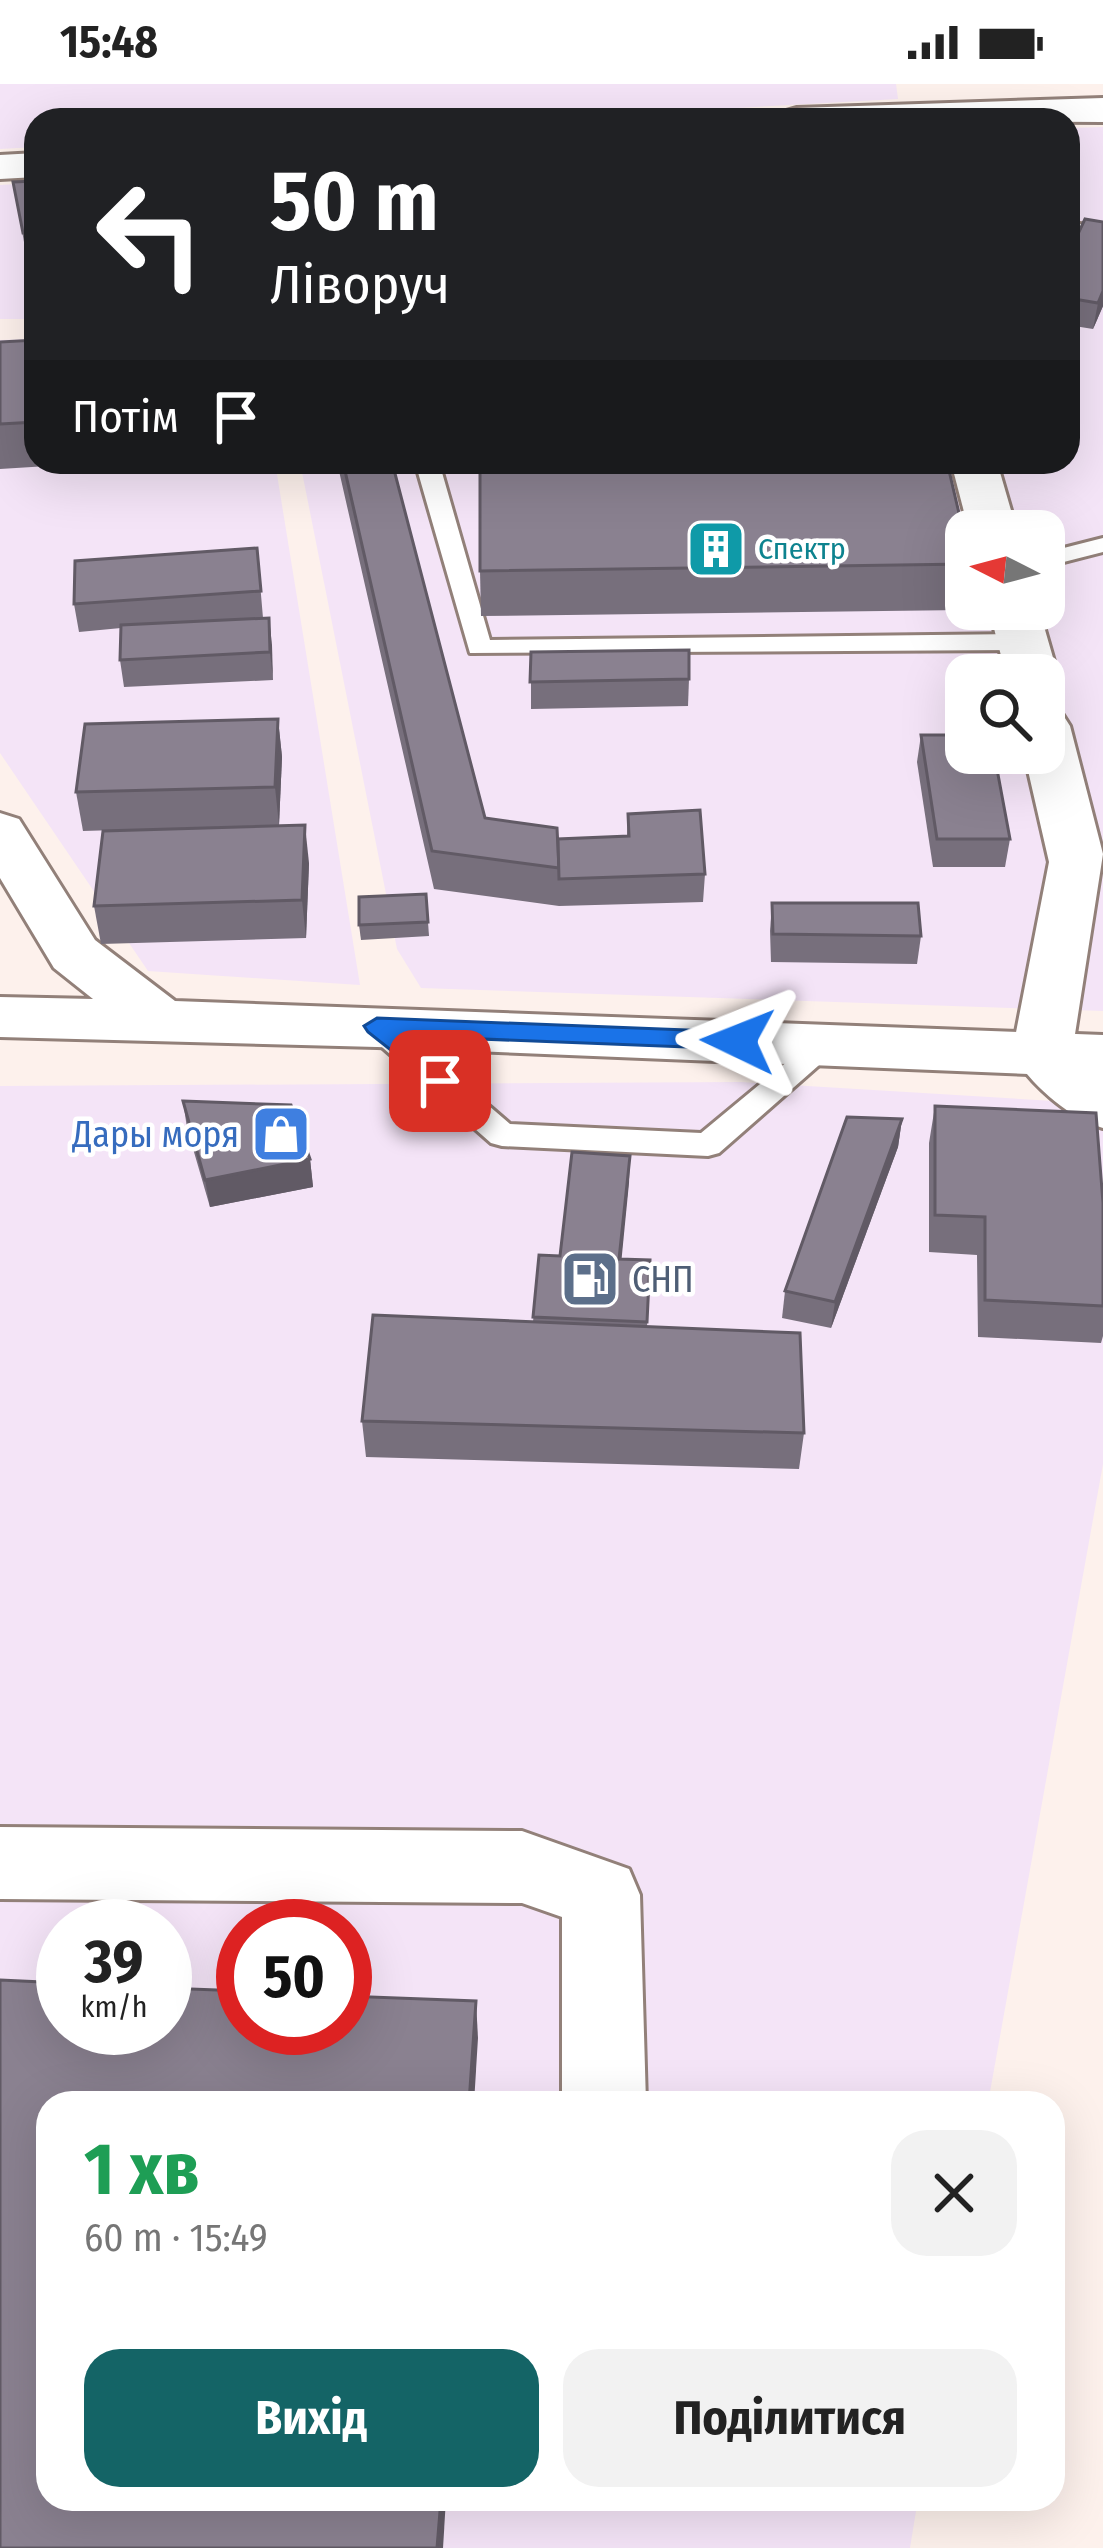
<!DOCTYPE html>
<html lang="uk">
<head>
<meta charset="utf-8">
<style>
	body { margin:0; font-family:"Fira Sans Condensed",sans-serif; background:#f2f2f2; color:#222; height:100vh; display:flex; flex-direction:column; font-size:45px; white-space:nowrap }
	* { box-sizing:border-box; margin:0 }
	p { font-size:39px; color:#767676 }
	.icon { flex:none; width:66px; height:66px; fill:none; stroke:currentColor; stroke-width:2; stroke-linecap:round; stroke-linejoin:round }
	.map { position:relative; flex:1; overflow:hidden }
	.details { position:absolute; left:36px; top:2007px; width:1029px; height:420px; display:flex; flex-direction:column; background:#fff; border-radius:36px; box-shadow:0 12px 48px #0002 }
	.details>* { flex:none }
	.guide { position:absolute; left:24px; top:24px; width:1056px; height:366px; border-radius:36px; box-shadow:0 12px 48px #0002; background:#202124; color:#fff; overflow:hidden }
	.needle { width:78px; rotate:276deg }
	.controls { position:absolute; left:945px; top:426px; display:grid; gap:24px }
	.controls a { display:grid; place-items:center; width:120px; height:120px; border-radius:24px; background:#fff; box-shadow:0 12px 48px #0002; font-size:60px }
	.speed { position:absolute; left:36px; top:1815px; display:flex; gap:24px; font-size:60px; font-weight:700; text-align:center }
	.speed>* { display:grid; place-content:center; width:156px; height:156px; border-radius:50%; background:#fff; box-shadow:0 12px 48px #0002; line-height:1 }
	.speed small { font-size:30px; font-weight:400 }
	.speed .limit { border:18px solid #d22; background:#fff; color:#111 }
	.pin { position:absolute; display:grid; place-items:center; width:102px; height:102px; color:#fff; margin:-51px; border-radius:24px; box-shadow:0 6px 18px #0006 }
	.me { position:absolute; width:132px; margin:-66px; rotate:272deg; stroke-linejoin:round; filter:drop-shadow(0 0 9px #0008) }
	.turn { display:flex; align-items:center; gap:42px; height:252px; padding:0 48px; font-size:54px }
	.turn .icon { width:156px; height:156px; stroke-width:2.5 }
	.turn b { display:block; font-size:84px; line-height:102px }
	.then { display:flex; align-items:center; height:114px; padding:0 48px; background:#0003; gap:24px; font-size:45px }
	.round { display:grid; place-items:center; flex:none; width:126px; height:126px; border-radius:36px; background:#f2f2f2 }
	.headline { display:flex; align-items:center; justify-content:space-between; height:204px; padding:0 48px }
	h1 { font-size:72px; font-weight:700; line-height:90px; color:#1e9e55 }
	.action { display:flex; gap:24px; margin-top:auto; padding:24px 48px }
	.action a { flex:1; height:138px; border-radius:36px; background:#146466; color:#fff; font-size:48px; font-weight:700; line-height:138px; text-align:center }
	.action a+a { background:#f2f2f2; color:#222 }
	.status { display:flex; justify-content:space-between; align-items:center; height:84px; padding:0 60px; background:#fff; direction:ltr }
	.status svg { height:33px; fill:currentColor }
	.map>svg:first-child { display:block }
	.industrial { fill:#f4e4f7; fill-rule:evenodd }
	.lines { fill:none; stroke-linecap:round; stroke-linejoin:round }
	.service-casing { stroke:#928079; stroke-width:6 }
	.minor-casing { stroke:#928079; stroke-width:6 }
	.secondary-casing { stroke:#928079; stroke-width:6 }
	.service { fill:#fff; fill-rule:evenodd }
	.minor { fill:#fff; fill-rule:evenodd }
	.secondary { fill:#fff; fill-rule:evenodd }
	.wall { fill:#776f7c }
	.shaded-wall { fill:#615a65 }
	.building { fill:#8a8190; stroke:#615a65; stroke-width:3 }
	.route { fill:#1a73e8; stroke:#114b97; stroke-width:3 }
	.labels { text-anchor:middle; stroke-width:9; stroke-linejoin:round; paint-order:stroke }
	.far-culture-label { font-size:30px; fill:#0d838f; stroke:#fff; text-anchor:start }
	.shop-label { font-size:36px; fill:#366cbe; stroke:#fff; text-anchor:end }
	.service-label { font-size:36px; fill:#4e5e75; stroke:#fff; text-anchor:start }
</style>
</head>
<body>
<div class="status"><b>15:48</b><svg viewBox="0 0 49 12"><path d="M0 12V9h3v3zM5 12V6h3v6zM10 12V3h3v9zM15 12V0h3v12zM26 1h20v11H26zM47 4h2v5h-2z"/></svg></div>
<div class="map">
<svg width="1103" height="2464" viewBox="0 0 1103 2464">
	<rect width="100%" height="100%" fill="#fdf1ec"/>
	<g class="industrial">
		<path d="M0 0H896L898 15 523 36H36V63L0 65Z"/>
		<path d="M1103 43V927L421 904 397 865 300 378H1068V44ZM966 447H1044V525H966ZM966 591H1044V669H966Z"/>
		<path d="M36 99V235H0V101Z"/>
		<path d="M36 255V378H275L360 901 148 887 0 669V256Z"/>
		<path d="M741 998 1103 1020V1380L988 2019H48V2415H918L910 2464H0V1002ZM63 1842H165V1944H63ZM243 1842H345V1944H243Z"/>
	</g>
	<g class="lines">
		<g class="service-casing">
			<g id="service">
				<path d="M1068 139 1103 142V154L1068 151Z"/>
				<path d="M415 378H439L490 556 1023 550 1036 558 1023 566 470 569Z"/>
				<path d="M1103 454V468L1044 483V469Z"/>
				<path d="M377 932 388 935 510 1040 701 1049 817 953 828 950 843 960 719 1069 708 1072 502 1062 491 1059 366 949 362 942Z"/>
			</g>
		</g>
		<g class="minor-casing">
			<g id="minor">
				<path d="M1103 14V38L777 36 783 28 797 24Z"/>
				<path d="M36 69V93L0 95V71Z"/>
				<path d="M951 378H997L1017 447H969Z"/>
				<path d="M989 525H1039L1058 591 1050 602 1044 604V591H1006Z"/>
				<path d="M1044 626 1063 631 1070 642 1103 770 1073 963 1103 988V1044C1069 1034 1030 1000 1012 969L1049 778 1024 669H1044Z"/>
				<path d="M0 1743 522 1747 629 1785 640 1811 646 2019H562V1833L522 1819 0 1815Z"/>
			</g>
		</g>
		<g class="secondary-casing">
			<path id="secondary" d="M0 729 19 735 95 856 175 917 1103 951V993L377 963 0 953V913L93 915 54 884 0 794Z"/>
		</g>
		<use href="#service" class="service"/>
		<use href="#minor" class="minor"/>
		<use href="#secondary" class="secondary"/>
	</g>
	<g class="wall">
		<path d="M36 97V185H29L13 98Z"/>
		<path d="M1103 138V222L1093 245 1068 241V171Z"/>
		<path d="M36 256V378H112L0 385V258Z"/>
		<path d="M337 378H392L485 734 558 755 627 752 628 730 705 790 703 818 559 822 434 805Z"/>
		<path d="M966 459 964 526 481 532 480 487Z"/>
		<path d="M257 464 263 534H269L273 596 124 603 120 576 121 544 79 548 74 520Z"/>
		<path d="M531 568 689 595 688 622 531 625Z"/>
		<path d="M278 635 282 673 279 741 83 747 76 708Z"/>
		<path d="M921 651 1010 755 1005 783H933L917 678Z"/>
		<path d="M309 779 306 854 101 860 94 822Z"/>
		<path d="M426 810 429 852 361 856 359 841Z"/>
		<path d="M772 819 921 852 917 880 771 878 770 847Z"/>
		<path d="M183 1017 310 1075 313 1103 210 1123 187 1044Z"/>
		<path d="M935 1022 1103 1119V1252L1101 1259 978 1253 977 1171 929 1168V1059Z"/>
		<path d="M902 1035 898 1063 831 1244 782 1234 785 1207Z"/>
		<path d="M630 1072 621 1175 650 1176 647 1243 804 1349 799 1385 366 1373 362 1337 533 1238 539 1171 560 1172Z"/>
	</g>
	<g class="shaded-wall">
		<path d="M1103 207V222L1093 245 1098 219Z"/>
		<path d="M269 534 272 561 273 596 270 568Z"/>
		<path d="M278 635 282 673 279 741 275 703Z"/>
		<path d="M305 741 309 779 306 854 302 816Z"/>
		<path d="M902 1035 898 1063 831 1244 835 1218Z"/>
		<path d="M630 1072 629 1099 619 1201V1175Z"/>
		<path d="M310 1075 313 1103 210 1123 205 1096Z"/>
		<path d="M476 1917 478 1954 474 2019H469Z"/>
		<path d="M441 2415H446L443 2464H437Z"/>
	</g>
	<g class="building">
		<path d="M852 32 853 36H748Z"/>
		<path d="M36 97V149H23L13 98Z"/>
		<path d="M1085 135 1103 138V207L1098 219 1068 214V171Z"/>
		<path d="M36 256V338L0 340V258Z"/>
		<path d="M343 378H392L485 734 557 744 559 784 432 767Z"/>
		<path d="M480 378H947L966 459V480L480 487Z"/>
		<path d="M257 464 261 507 74 520 75 477Z"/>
		<path d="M269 534 270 568 120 576 121 541Z"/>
		<path d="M689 566V595L530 598 531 568Z"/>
		<path d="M278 635 275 703 76 708 85 640Z"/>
		<path d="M921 651H966V669H994L1010 755H937Z"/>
		<path d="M700 726 705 790 559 795 558 755 629 752 628 730Z"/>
		<path d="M305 741 302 816 94 822 103 747Z"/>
		<path d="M426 810 428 838 359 841V813Z"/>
		<path d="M772 819H918L921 852 773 850Z"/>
		<path d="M183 1017 291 1021 310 1075 205 1096Z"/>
		<path d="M935 1022 1096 1029 1103 1119V1222L985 1216V1133L935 1131Z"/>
		<path d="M847 1033 902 1035 835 1218 785 1207Z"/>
		<path d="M572 1068 630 1072 619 1175 650 1176 647 1238 533 1233 539 1171 560 1172Z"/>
		<path d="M373 1231 800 1249 804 1349 362 1337Z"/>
		<path d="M0 1896 63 1899V1944H165V1904L243 1907V1944H345V1912L476 1917 469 2019H48V2415H441L437 2464H0Z"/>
	</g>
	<path class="route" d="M377 934 738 948 750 957 738 965 404 952 448 990 452 997 440 1005 368 948 364 942Z"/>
	<defs>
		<g id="building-square" transform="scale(3)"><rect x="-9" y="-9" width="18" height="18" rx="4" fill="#0f9aa8" stroke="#fff"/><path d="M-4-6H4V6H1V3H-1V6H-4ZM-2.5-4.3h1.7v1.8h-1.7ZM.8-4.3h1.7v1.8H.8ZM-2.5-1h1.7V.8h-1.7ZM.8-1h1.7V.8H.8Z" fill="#fff"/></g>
		<g id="shop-square" transform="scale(3)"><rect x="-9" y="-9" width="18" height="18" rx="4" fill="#3f7fe0" stroke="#fff"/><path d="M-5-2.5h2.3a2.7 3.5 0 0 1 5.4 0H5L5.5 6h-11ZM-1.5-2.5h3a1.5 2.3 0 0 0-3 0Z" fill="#fff"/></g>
		<g id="fuel-square" transform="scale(3)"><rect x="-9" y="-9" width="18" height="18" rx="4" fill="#5c6f8a" stroke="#fff"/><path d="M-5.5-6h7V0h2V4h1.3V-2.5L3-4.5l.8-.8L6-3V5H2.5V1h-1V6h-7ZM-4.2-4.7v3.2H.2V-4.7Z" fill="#fff"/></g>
	</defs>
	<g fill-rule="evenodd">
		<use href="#building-square" x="716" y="465"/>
		<use href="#shop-square" x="281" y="1050"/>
		<use href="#fuel-square" x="590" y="1195"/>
	</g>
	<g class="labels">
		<g class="far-culture-label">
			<text x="758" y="475">Спектр</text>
		</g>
		<g class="shop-label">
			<text x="239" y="1063">Дары моря</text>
		</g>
		<g class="service-label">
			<text x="632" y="1208">СНП</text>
		</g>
	</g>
</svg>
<div class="controls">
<a><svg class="needle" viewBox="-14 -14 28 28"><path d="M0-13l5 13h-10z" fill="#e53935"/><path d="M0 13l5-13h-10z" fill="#767676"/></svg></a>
<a><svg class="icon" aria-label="search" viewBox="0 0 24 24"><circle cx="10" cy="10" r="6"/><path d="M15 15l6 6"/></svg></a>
</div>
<div class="speed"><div>39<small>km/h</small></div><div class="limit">50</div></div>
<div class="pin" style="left:440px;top:997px;background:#d93025"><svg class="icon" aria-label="arrive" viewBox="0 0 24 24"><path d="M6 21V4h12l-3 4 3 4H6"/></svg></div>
<svg class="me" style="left:738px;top:957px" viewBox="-20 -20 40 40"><path d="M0-17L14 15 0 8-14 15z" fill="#1a73e8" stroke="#fff" stroke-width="4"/></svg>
<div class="guide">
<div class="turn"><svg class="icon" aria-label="left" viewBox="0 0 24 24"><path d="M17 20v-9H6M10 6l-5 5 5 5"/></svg><div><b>50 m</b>Ліворуч</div></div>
<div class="then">Потім<svg class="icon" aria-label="arrive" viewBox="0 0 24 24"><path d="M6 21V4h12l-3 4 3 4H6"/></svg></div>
</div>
<section class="details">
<div class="headline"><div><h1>1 хв</h1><p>60 m · 15:49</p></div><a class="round"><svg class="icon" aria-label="close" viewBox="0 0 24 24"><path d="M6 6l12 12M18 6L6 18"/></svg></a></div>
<div class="action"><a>Вихід</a><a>Поділитися</a></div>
</section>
</div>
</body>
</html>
